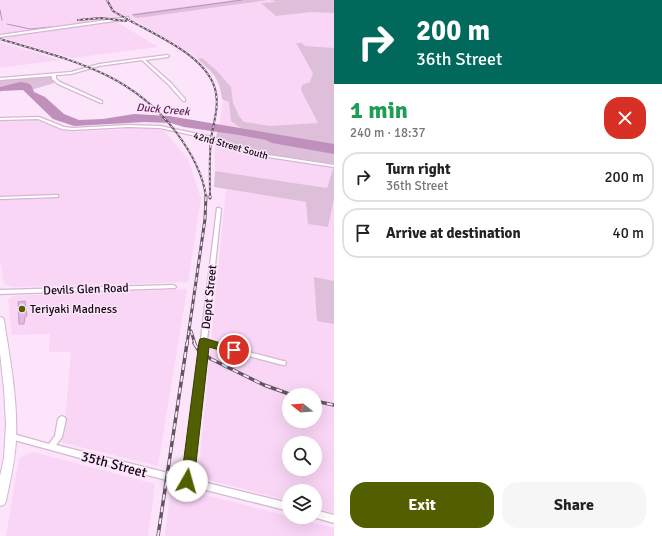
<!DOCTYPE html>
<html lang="en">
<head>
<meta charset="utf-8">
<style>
	body { margin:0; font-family:Signika,sans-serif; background:#f6f6f6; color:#222; height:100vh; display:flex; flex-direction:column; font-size:15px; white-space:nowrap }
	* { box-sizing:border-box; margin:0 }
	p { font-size:13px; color:#767676 }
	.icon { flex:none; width:22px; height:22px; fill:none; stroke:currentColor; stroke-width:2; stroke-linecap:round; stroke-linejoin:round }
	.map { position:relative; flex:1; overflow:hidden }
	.drawer { display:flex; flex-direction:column; background:#fff; width:328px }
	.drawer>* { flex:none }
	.banner { background:#00695c; color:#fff; overflow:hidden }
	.needle { width:26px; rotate:287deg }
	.fabs { position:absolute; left:282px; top:388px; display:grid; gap:8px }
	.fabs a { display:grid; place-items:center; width:40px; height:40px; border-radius:50%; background:#fff; box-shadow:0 4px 16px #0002; font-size:20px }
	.pin { position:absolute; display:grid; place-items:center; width:34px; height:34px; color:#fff; margin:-17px; border:2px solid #fff; border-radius:50%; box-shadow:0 1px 4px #0007 }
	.me { position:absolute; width:44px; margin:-22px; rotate:7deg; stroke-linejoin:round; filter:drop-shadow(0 0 3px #0008) }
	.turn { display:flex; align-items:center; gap:14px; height:84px; padding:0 16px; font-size:18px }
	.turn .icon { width:52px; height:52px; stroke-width:2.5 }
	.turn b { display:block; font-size:28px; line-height:34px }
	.round { display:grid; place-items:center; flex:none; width:42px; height:42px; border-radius:16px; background:#f6f6f6 }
	.head { display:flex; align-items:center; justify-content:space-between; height:68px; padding:0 16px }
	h1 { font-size:24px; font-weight:700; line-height:30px; color:#1e9e55 }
	.primary-button { display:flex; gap:8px; margin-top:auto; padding:8px 16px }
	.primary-button a { flex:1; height:46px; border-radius:16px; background:#525f00; color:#fff; font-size:16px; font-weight:700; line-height:46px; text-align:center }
	.primary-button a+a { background:#f6f6f6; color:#222 }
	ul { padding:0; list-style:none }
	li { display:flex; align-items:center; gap:12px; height:50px; margin:0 8px 6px; padding:0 8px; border:2px solid #e0e0e0; border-radius:16px }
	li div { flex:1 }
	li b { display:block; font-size:15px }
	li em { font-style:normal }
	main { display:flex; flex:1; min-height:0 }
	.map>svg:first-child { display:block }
	.built { fill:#f9d5f6; fill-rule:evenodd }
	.green { fill:#ddbfda }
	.water { fill:#be90bb }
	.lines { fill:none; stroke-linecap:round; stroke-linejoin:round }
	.stream { stroke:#be90bb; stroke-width:1 }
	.building { fill:#e7b7e3; stroke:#bea2bc }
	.minor-casing { stroke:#d5b7d2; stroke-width:2.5 }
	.primary-casing { stroke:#d5b7d2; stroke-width:2 }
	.minor { fill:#fff; fill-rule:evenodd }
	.primary { fill:#fff; fill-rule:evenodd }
	.rail-far2-casing { stroke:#635462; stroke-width:2 }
	.rail-far1-casing { stroke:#635462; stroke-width:3 }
	.rail-casing { stroke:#635462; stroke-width:3.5 }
	.rail-far2 { stroke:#fce4fa; stroke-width:1; stroke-dasharray:2.5; stroke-linecap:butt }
	.rail-far1 { stroke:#fce4fa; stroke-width:1.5; stroke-dasharray:4.5; stroke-linecap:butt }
	.rail { stroke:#fce4fa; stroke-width:2; stroke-dasharray:6; stroke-linecap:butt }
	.route { fill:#525f00; stroke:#353e00 }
	.poi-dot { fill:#525f00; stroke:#fce4fa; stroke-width:1.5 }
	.labels { text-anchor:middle; stroke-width:3; stroke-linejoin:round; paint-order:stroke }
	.far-street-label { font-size:10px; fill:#120812; stroke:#fce4fa }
	.far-water-label { font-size:11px; font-style:italic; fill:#592157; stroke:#fce4fa }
	.street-label { font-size:12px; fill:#120812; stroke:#fce4fa }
	.poi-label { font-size:12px; fill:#120812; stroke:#fce4fa; text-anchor:start }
	.near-street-label { font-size:14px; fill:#120812; stroke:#fce4fa }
</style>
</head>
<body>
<main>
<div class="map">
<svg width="334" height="536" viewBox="0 0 334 536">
	<rect width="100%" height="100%" fill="#fce4fa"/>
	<g class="built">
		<path d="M0 0H334V144L219 126 224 96 219 79 191 53 129 17 0 35Z"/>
		<path d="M117 22 158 47 72 58 0 37Z"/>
		<path d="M0 42 60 60 0 68Z"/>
		<path d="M33 119 58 129 72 132 151 128 164 131 188 159 201 199 188 282 13 287 4 284 0 260V121Z"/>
		<path d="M215 142 245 155 333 168 327 188 215 171Z"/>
		<path d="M226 189 306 202 328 227 334 199V513L315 508V491H289V501L198 477ZM289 395H315V421H289ZM289 443H315V469H289Z"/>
		<path d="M187 289 158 466 60 442 64 432 71 352H49L50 334 12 335 8 299 14 296Z"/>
		<path d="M33 452 155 484 148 536H6L19 458Z"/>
		<path d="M171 486 334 528V536H165Z"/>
	</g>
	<g class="green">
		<path d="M236 0H268L138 18 134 17 132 14Z"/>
		<path d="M271 0H334V13L311 12 276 16 261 3 275 2V1Z"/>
		<path d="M296 43H302L305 46 334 48V164L264 154 216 137 219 126 242 129 231 121 229 102 222 99C219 77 214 74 198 59L202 58 216 70 231 87 233 103 239 116 244 122 270 126 318 123 301 90 302 85 310 82 313 73Z"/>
		<path d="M48 76 52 77 54 83 31 90 9 87 0 92V80Z"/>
		<path d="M333 168H334V199L328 227 308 224 306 202 214 187 215 171 327 188Z"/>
		<path d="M314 277 334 281V324L317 321Z"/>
	</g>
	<path class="water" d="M20 82 27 83 31 85 34 92 45 97 64 114 79 120 103 119 134 114 169 116 334 144V154L272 143 266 140 239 135 184 127 171 123 145 122 74 126 53 119 23 90 0 91V87Z"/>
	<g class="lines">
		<g class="stream">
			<path d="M0 10 2 20"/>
			<path d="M133 15 242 0"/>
			<path d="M7 24 30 29 51 27"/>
		</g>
	</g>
	<path class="building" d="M25 301 27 316H25L24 324H19L18 302Z"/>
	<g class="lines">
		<g class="minor-casing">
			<g id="minor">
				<path d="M128 17 129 18V19L0 37V35Z"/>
				<path d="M167 55 169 56 168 57 145 60 171 83 185 99V101H183L169 85 142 60 99 66 71 74 56 75V79L60 82 102 101V103H101L58 84 52 79V76L0 80V78L71 72 99 64Z"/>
				<path d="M39 117 64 127 73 128 128 125 160 126 212 137 262 154 334 165V167L261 156 210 139 160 128 128 127 73 130 62 129 38 119 0 120V118Z"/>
				<path d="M56 195H58V197L0 199V197Z"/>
				<path d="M217 208H219L221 209 207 341 283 361H285L286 363 285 365H283L206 345 191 479 289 503V511L80 458 7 438 6 436 7 434 10 433 49 444 55 436 58 419 60 417 62 416 64 417 66 419 62 437 56 445 184 477Z"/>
				<path d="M173 285 175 286 176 287 175 288 0 294V290Z"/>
				<path d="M315 510 334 515V523L313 517H315Z"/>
			</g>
		</g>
		<g class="primary-casing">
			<path id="primary" d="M0 317 3 318 4 320C10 360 18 400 16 440 15 461 10 481 6 501L4 505 0 506V476L4 458 6 424 4 389 0 353Z"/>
		</g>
		<use href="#minor" class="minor"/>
		<use href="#primary" class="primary"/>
		<g class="rail-far2-casing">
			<g id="rail-far2">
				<path d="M107 0 113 11 134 23"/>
				<path d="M78 20 101 18 126 21"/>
				<path d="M129 20C157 36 210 57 216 93 219 108 213 124 211 139 209 158 210 178 210 197"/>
				<path d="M0 39C69 60 129 71 176 132 191 152 203 173 206 197"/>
			</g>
		</g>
		<g class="rail-far1-casing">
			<g id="rail-far1">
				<path d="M210 196V198"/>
				<path d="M191 331 195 344"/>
				<path d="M187 344 205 219 206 196"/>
			</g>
		</g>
		<g class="rail-casing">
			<g id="rail">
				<path d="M194 343 199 351 211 359 264 385 292 395"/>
				<path d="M315 401 334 405"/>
				<path d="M158 536 187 343"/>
			</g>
		</g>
		<use href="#rail-far2" class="rail-far2"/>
		<use href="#rail-far1" class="rail-far1"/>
		<use href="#rail" class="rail"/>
	</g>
	<path class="route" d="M204 338 237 348 239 350 237 353 234 354 209 347 194 481 192 485 187 487 183 485 181 481 199 342 200 339Z"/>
	<circle class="poi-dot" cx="22" cy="309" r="4"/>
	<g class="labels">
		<g class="far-street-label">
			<text transform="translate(231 145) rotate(16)" y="4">42nd Street South</text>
		</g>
		<g class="far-water-label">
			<text transform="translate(163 109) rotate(5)" y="4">Duck Creek</text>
		</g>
		<g class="street-label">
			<text transform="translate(86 289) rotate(-2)" y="4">Devils Glen Road</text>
			<text transform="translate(209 297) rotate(-84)" y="4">Depot Street</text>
		</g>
		<g class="poi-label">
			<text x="30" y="313">Teriyaki Madness</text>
		</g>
		<g class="near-street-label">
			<text transform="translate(114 464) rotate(15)" y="5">35th Street</text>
		</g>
	</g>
</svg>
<div class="fabs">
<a><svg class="needle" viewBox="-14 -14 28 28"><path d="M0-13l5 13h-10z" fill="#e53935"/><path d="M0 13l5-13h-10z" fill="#767676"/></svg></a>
<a><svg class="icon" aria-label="search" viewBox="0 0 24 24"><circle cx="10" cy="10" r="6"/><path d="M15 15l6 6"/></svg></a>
<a><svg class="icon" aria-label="layers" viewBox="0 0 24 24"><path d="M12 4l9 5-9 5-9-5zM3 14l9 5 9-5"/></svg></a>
</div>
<div class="pin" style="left:234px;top:350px;background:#d93025"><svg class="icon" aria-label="arrive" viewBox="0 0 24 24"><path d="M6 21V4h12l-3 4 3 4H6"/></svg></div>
<svg class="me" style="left:187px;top:481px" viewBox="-20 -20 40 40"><circle r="19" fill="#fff"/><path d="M0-13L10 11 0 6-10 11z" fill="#525f00"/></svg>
</div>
<section class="drawer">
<div class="banner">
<div class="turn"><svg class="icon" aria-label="right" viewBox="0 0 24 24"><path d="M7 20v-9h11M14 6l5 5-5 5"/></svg><div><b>200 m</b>36th Street</div></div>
</div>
<div class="head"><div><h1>1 min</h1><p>240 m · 18:37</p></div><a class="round" style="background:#d93025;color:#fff"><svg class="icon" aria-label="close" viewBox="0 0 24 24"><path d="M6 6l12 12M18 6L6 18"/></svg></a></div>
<ul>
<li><svg class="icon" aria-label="right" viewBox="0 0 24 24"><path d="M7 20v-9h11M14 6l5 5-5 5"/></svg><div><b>Turn right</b><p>36th Street</p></div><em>200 m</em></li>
<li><svg class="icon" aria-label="arrive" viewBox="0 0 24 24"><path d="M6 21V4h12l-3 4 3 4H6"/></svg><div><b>Arrive at destination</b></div><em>40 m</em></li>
</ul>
<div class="primary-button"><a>Exit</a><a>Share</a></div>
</section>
</main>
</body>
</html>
